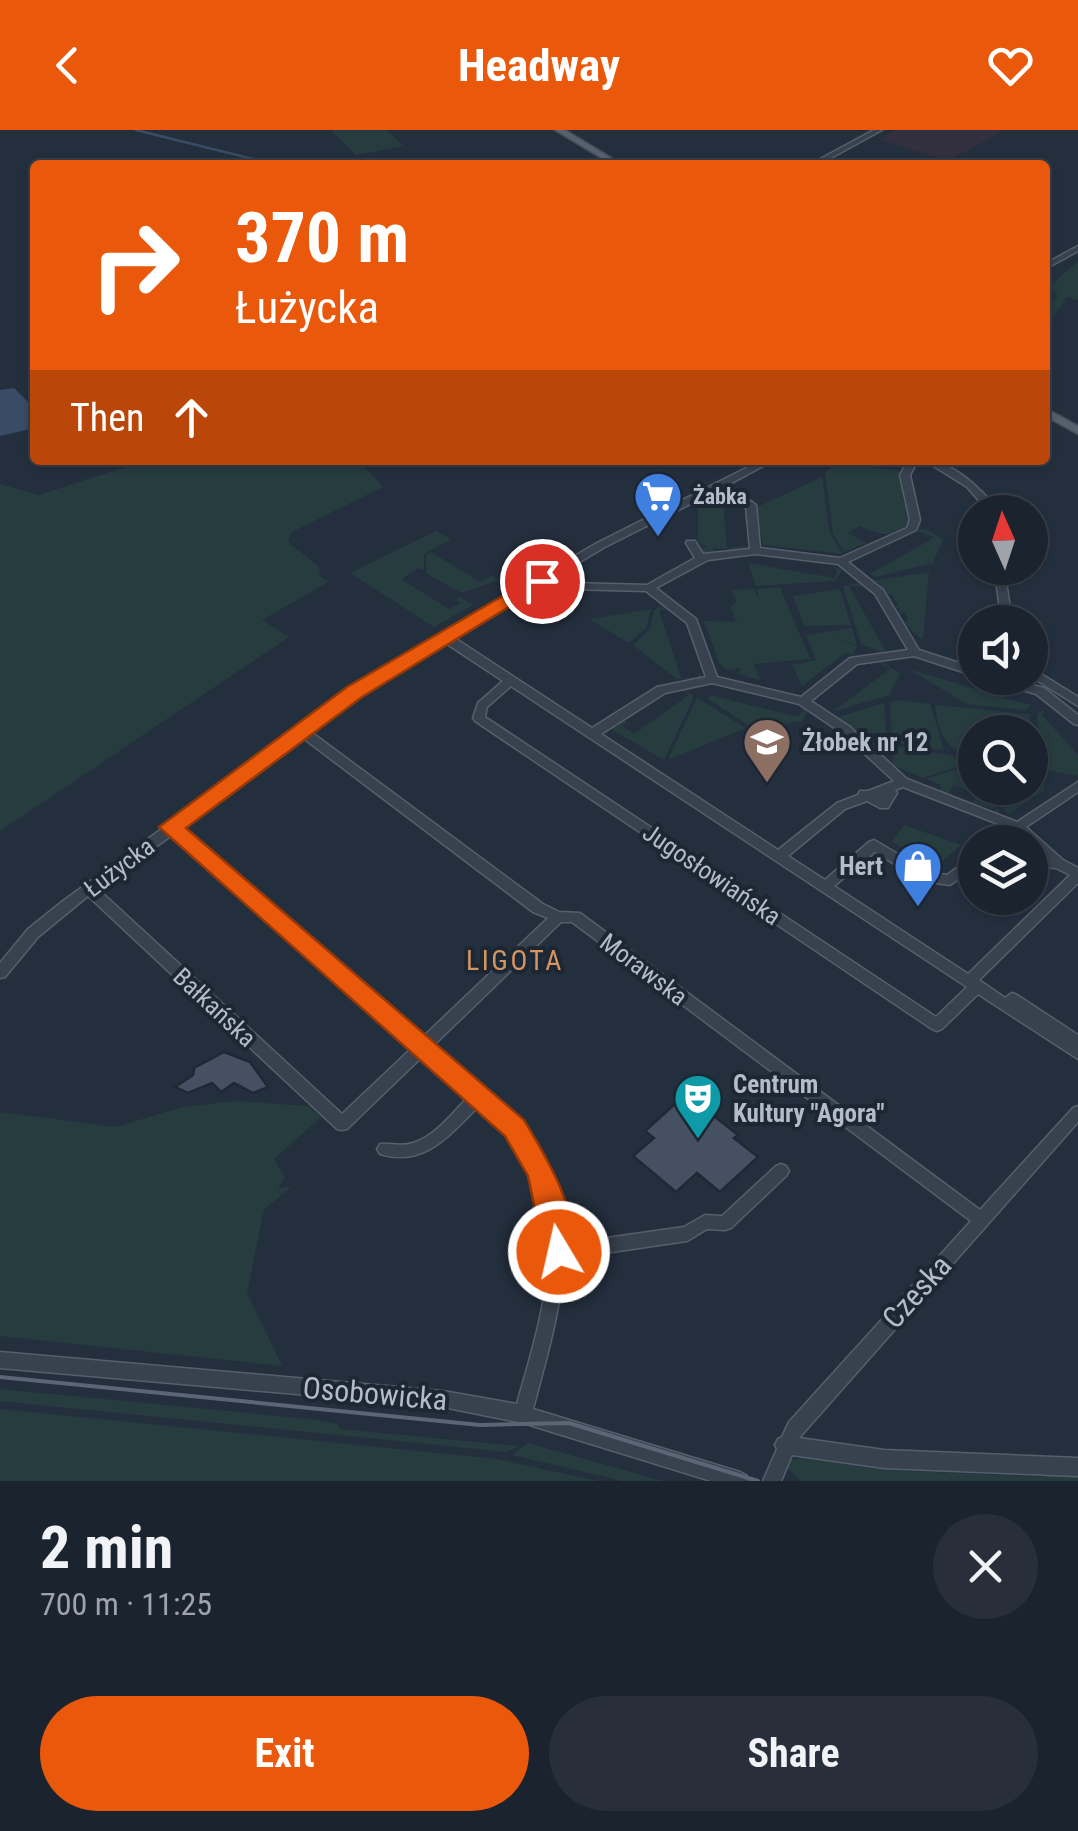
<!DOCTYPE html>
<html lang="en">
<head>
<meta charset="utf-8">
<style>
	body { margin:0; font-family:"Roboto Condensed",sans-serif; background:#282f3a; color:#f1f3f6; height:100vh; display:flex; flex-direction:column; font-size:38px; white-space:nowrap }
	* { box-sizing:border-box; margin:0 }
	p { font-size:32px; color:#a0a4aa }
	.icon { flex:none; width:55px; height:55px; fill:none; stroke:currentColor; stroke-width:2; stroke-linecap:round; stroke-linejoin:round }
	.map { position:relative; height:1351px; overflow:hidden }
	.sheet { display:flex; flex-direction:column; background:#1b232e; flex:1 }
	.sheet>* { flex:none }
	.banner { position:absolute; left:30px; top:30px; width:1020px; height:305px; border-radius:10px; box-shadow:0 2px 8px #0004,0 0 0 2px #39404a; background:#ea580c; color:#fff; overflow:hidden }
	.needle { width:65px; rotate:357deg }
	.controls { position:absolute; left:958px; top:365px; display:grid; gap:20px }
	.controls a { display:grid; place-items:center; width:90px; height:90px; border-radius:50%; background:#1b232e; box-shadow:0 2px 8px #0004,0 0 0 2px #39404a; font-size:50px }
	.pin { position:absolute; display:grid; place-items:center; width:85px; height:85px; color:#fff; margin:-42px; border:5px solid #fff; border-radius:50%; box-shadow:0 2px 10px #0007 }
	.me { position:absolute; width:110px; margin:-55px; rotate:351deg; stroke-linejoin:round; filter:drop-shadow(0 0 8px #0008) }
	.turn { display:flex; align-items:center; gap:35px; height:210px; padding:0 40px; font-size:45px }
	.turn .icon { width:130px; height:130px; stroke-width:2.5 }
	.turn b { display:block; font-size:70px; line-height:85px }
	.then { display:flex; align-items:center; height:95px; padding:0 40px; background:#0003; gap:20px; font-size:38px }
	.round { display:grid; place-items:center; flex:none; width:105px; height:105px; border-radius:52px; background:#282f3a }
	.overview { display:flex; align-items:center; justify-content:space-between; height:170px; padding:0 40px }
	h1 { font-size:60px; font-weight:700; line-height:75px }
	.button { display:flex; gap:20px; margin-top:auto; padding:20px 40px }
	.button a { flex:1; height:115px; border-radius:60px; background:#ea580c; color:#fff; font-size:40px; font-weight:700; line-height:115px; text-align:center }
	.button a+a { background:#282f3a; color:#f1f3f6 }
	header { display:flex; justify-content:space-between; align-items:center; height:130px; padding:0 40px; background:#ea580c; color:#fff; font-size:45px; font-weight:700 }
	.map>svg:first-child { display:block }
	.medical { fill:#32303f }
	.green { fill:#263c3f }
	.water { fill:#394c67 }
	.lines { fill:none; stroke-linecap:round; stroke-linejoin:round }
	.stream { stroke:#394c67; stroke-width:2.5 }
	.building { fill:#455162; stroke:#1f2835; stroke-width:2.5 }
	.minor-casing { stroke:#565f6c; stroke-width:3 }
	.major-casing { stroke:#414a57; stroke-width:3 }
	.minor { fill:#38414e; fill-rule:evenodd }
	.major { fill:#56606e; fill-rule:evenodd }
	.tram { stroke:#5a6575; stroke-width:4 }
	.route { fill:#ea580c; stroke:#983908; stroke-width:2.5 }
	.labels { text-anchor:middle; stroke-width:8; stroke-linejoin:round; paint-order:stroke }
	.far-poi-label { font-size:22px; font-weight:bold; fill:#b4bcc9; stroke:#1d2633; text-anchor:start }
	.poi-label { font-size:25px; font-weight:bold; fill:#b4bcc9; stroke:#1d2633; text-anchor:start }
	.street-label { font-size:25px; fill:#b4bcc9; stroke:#1d2633 }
	.neighbourhood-label { font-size:28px; letter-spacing:2.5px; fill:#d59563; stroke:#1d2633 }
	.near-street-label { font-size:30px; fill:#b4bcc9; stroke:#1d2633 }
</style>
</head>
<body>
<header><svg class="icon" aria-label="back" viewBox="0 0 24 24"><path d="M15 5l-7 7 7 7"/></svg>Headway<svg class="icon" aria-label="heart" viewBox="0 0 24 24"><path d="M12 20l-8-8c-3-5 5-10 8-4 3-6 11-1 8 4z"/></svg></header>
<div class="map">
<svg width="1078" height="1351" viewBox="0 0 1078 1351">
	<rect width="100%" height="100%" fill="#242f3e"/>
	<path class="medical" d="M896 0H1005L947 31 878 9Z"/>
	<g class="green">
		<path d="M331 0H386L404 16 356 25Z"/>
		<path d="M1078 132V170L1067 167 1052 188 1055 190 1045 197V177L1058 166 1047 158Z"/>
		<path d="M147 330H358L383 357 292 402 288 412 320 438 319 444 328 452 262 490 289 507 0 701V354L39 365Z"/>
		<path d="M897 330H907L902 347 912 390C900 411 878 405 860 396L848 403 866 413 844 422 833 404 825 343 835 333H843L901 341 903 333Z"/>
		<path d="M822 347 830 403 842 424 763 415 755 378Z"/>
		<path d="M716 367 723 369 727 418 746 416 747 420 712 418 717 422 703 425 699 419 708 417 698 412V378Z"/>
		<path d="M926 399 943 409 933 433 876 447 870 444 935 407 914 400Z"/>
		<path d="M436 401 451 409 424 424V440L418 438 401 449 449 479 461 473 456 469 460 467 473 475 434 497 350 443Z"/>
		<path d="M431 422 480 452 492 446 499 450 461 463 426 443V425Z"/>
		<path d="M748 433 835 448 837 440 832 435 842 440 835 451 756 456Z"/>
		<path d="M929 442 923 508 921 509 905 493 908 487 904 482 899 485 900 477 895 480 898 474 891 464H884L887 459 881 461 885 457 879 458 882 454 871 451Z"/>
		<path d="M863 452 871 457 849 456 887 524 861 514 843 456Z"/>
		<path d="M780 457 810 529 754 534 760 550 738 544 741 538 727 540 719 533 704 491 742 492 736 491 731 477 737 471 731 460 754 459 760 472 757 459Z"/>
		<path d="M840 459 851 495 804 496 793 466Z"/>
		<path d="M660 477 675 478 659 480 681 548 698 547 699 542 702 548 677 549 633 515 650 499 654 480Z"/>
		<path d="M651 479 646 498 629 513 589 489Z"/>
		<path d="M852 498 857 515 829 504 857 516 853 525 845 523 802 556 792 535 816 530 806 505Z"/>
		<path d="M878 529 900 544 889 565 832 582 890 539 877 531 871 535 867 532Z"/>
		<path d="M908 539 1026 574H1031L1026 580 967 574Z"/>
		<path d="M676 556H680L694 567 664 630 608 597 621 589 627 592 622 596 634 604 689 565 677 557 666 560Z"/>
		<path d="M709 565 799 587 805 577 807 581 802 591 754 599 708 569Z"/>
		<path d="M697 568 746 598 670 629 669 627Z"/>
		<path d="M897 570 930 574 944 620 892 612 890 573Z"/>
		<path d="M884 573 887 612 861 607 836 588Z"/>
		<path d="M935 575 1029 584 1040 638 1030 636V602H975V627C946 622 938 603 935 575Z"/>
		<path d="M1045 580 1042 585 1078 625V646L1046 640 1037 589 1038 583Z"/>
		<path d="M892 615 953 626 961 636 923 648 893 635Z"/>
		<path d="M962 637 975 658 1000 681 996 685 995 679 972 673 977 664 953 655 948 664 941 662V655L926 649Z"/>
		<path d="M1030 640 1041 642 1045 660 1008 684 984 658H1030Z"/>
		<path d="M904 695 961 715 940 733 921 729 892 712Z"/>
		<path d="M236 971 308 976 321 987 274 1029 285 1048 278 1058 291 1057 264 1080 247 1163 282 1236 0 1206V982L116 997 182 977Z"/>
		<path d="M0 1259 309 1289 338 1294 340 1299 519 1316 507 1322 0 1271Z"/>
		<path d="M0 1279 497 1329 598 1351H0Z"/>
		<path d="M528 1313 663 1351H623L512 1325Z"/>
		<path d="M801 1328 887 1340 1040 1347 1078 1343V1351H801L786 1337 791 1330Z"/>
	</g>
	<path class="water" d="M14 258 35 279V298L0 306V260Z"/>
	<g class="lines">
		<path class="stream" d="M136 0 277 35"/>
	</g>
	<g class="building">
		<path d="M224 922 250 932 268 957 253 963 234 953 221 962 212 953 188 963 175 957 193 945 194 938Z"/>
		<path d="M686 964 738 1005 734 1008 758 1027 720 1062 697 1043 676 1062 633 1026 654 1008 645 1001Z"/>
	</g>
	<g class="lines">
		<g class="minor-casing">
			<g id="minor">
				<path d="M874 0H882L818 35H809Z"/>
				<path d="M1078 116V121L1045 139V134Z"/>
				<path d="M762 330H774L728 355 756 375 760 418 840 428 907 398 910 390 900 345 908 330H918L910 345 920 390 916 400 848 432 883 460 919 520 975 538V546L914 526 857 534 811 571 850 597 907 649 1017 692 1078 652V662L1026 697 1063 730 1078 738V753L979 850 1005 868 1012 863 1017 865 1078 905V929L978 864 942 899 937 901 932 899 475 591 473 588 478 573 503 551 444 512 387 546 311 602 543 774 559 782 580 783 980 1080 1073 978 1078 976V992L799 1308 884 1320 1078 1328V1346L884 1338 792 1325 781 1351H763L777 1319 775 1315 778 1309 782 1307 789 1292 971 1091 572 792H561L434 915C488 961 538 1004 559 1075 562 1087 563 1101 564 1114L684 1097 705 1085 722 1086 776 1036 781 1034 786 1036 789 1041 786 1046 731 1098 725 1100 707 1099 687 1111 564 1129C561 1180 546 1229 533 1279L740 1342 746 1345 749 1351H711L523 1293 443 1277 0 1238V1222L443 1261 517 1274C537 1201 568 1115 531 1042 518 1016 499 995 481 974 451 1003 426 1038 380 1024L377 1019 380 1014C391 1013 401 1017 413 1013 436 1006 454 981 471 964L425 924 347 999 342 1000 337 999 88 766 38 807 5 847 0 848V833L28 799 63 771 379 540 597 413ZM720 359 746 376 750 419 703 424 695 411H687L686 413 695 428 647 455 571 453 556 446 605 417ZM755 424 838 434 875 464 908 520 850 528 801 567 717 547 696 489 656 458 708 430ZM548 451 569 459 646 461 687 493 706 547 657 557 592 598 453 507ZM712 553 799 574 842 603 894 651 868 661H860L858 665 837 673 778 720 601 604 665 563ZM511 556 967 857 936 887 485 587 487 577ZM303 608 533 782 548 788 424 906 180 698ZM903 657 1014 700 1027 712H1030V715L1043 727 1030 726V736L1056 738 1070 745 968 844 834 756 875 722 922 751 950 755 975 737V725L947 745 930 743 874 710 869 712 825 750 788 726 845 679 867 671 880 678H888L897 663 895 660ZM172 705 415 915 342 984 98 759Z"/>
				<path d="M924 330C952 330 984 361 999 382H989L967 357Z"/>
				<path d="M994 438H1004L1012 492H1002Z"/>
				<path d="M1030 537 1078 567V576L1030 546Z"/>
				<path d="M988 548H1005L1044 558 1078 585V595L1074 594 1036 564 990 551Z"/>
			</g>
		</g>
		<g class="major-casing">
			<g id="major">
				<path d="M555 0H565L623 35H613Z"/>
				<path d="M1045 278 1078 296V304L1045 286Z"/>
			</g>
		</g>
		<use href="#minor" class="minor"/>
		<use href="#major" class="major"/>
		<path class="tram" d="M0 1247 480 1295 569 1293 758 1351"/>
	</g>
	<path class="route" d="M535 447 551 451 362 567 186 698 524 990C544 1023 587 1093 569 1132L559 1136 549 1132 544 1122 528 1046 505 1006 159 697 347 557Z"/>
	<defs>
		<g id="supermarket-pin" transform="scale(2.5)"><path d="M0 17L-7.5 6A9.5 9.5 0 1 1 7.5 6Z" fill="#3f7fe0" stroke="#1d2633"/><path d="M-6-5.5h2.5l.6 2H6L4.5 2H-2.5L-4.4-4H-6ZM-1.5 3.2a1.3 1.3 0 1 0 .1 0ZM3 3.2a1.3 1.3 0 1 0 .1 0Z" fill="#fff"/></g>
		<g id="school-pin" transform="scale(2.5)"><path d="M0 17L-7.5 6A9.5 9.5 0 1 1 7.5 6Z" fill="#8d6e63" stroke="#1d2633"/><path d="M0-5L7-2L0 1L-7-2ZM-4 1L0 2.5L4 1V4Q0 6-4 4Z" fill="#fff"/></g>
		<g id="shop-pin" transform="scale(2.5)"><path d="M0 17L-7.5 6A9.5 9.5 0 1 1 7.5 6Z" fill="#3f7fe0" stroke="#1d2633"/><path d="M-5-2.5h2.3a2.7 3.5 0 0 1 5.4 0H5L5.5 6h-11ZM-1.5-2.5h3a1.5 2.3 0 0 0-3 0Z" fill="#fff"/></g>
		<g id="theatre-pin" transform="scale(2.5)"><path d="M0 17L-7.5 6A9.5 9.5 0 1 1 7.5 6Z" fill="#0f9aa8" stroke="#1d2633"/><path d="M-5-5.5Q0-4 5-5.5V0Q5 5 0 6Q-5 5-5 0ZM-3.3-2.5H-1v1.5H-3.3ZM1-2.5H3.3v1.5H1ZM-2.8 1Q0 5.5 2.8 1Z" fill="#fff"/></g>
	</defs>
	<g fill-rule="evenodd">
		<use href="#supermarket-pin" x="658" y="366"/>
		<use href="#school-pin" x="767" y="612"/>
		<use href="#shop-pin" x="918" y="736"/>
		<use href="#theatre-pin" x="698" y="968"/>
	</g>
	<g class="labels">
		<g class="far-poi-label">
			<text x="693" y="374">Żabka</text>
		</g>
		<g class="poi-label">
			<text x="802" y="621">Żłobek nr 12</text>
			<text x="883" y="745" text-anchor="end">Hert</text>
			<text x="733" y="963">Centrum<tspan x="733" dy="29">Kultury "Agora"</tspan></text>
		</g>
		<g class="street-label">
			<text transform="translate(119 737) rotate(-37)" y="9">Łużycka</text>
			<text transform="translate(712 744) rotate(34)" y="9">Jugosłowiańska</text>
			<text transform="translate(644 839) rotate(37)" y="9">Morawska</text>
			<text transform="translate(215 877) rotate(43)" y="9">Bałkańska</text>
		</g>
		<g class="neighbourhood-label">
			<text x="515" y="840">LIGOTA</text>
		</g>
		<g class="near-street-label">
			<text transform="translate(917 1162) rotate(-48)" y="10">Czeska</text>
			<text transform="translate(375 1264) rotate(5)" y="10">Osobowicka</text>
		</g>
	</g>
</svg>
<div class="controls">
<a><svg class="needle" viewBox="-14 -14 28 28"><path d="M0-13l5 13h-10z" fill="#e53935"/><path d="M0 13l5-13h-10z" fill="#a0a4aa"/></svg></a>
<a><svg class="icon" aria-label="sound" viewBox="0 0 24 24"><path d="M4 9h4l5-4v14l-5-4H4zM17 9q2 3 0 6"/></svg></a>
<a><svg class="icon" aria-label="search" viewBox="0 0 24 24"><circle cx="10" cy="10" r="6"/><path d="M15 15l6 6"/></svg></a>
<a><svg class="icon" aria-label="layers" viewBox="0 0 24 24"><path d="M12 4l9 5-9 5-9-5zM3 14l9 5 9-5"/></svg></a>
</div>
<div class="pin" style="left:542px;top:451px;background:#d93025"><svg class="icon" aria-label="arrive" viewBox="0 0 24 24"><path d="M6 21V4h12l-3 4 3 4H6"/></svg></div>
<svg class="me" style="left:559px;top:1122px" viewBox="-20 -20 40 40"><circle r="17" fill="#ea580c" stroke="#fff" stroke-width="3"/><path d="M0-11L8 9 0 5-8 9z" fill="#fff"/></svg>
<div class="banner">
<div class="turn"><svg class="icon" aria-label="right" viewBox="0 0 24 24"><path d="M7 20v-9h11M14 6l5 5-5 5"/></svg><div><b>370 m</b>Łużycka</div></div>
<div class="then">Then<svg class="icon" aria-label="ahead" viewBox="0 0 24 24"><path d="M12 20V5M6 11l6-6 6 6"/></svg></div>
</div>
</div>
<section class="sheet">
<div class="overview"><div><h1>2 min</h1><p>700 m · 11:25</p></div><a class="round"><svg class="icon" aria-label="close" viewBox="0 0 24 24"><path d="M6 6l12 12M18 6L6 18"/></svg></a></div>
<div class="button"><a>Exit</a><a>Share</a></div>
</section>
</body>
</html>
